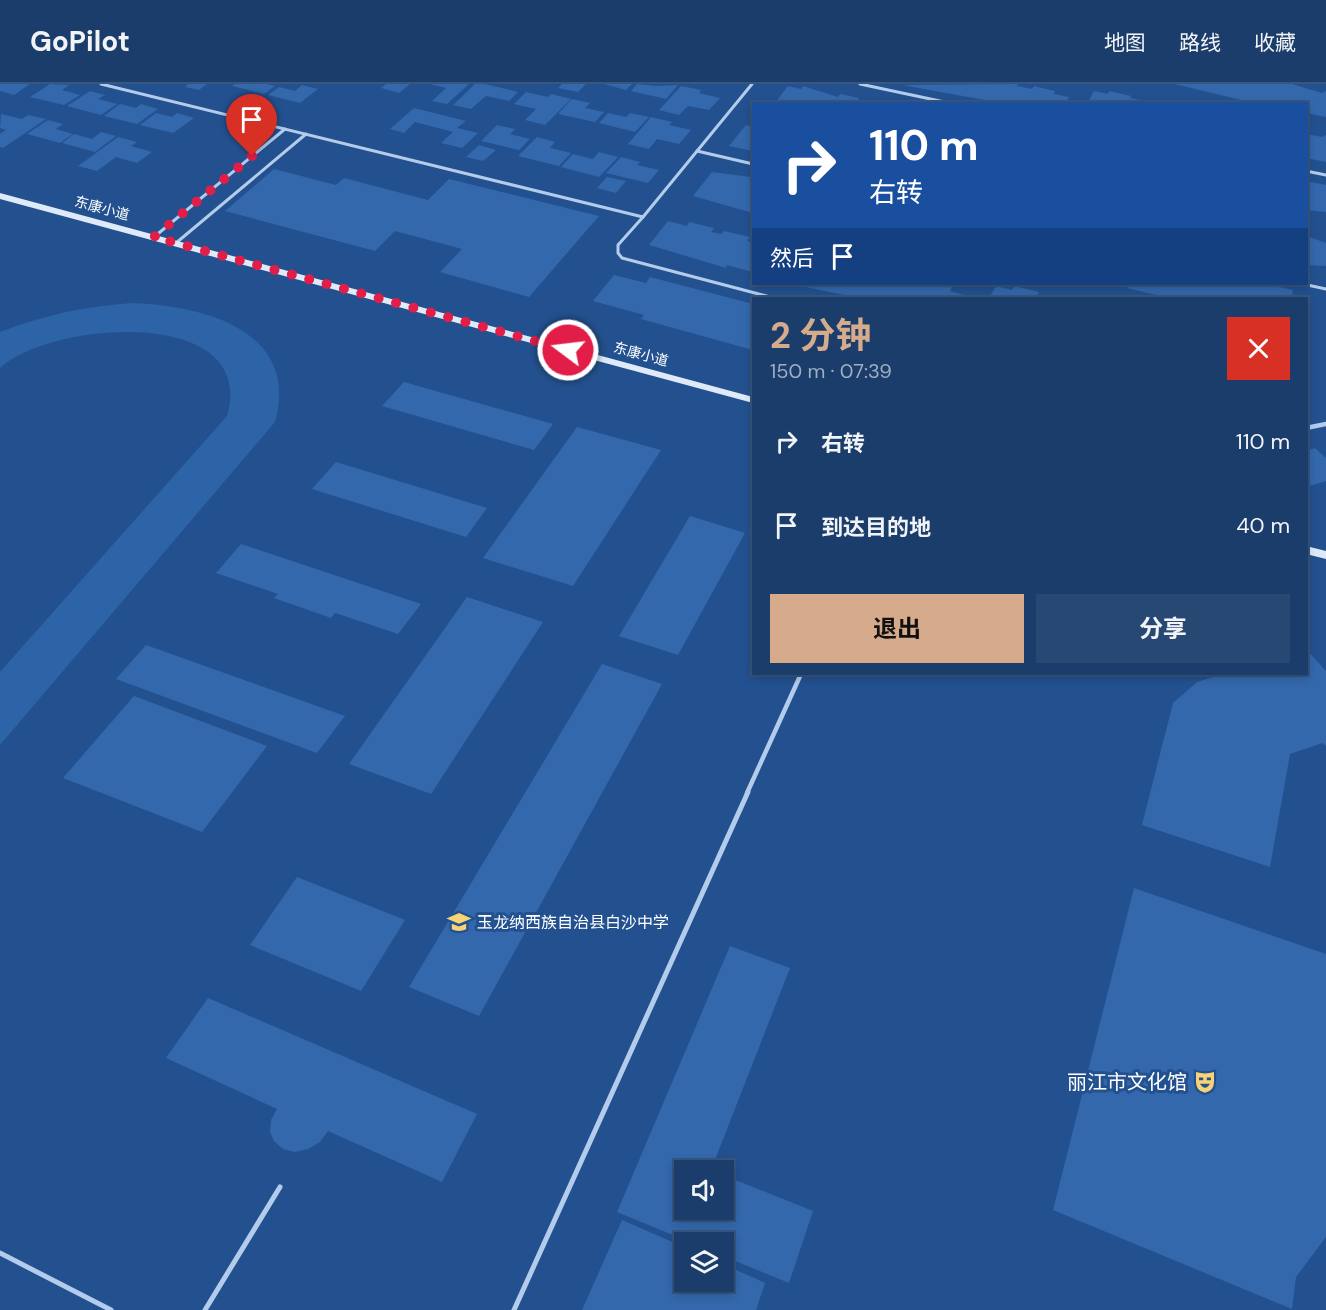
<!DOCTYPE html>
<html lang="zh">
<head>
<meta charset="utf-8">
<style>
	body { margin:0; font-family:"DM Sans","Noto Sans SC",sans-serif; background:#274873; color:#f1f3f6; height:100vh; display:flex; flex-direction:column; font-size:22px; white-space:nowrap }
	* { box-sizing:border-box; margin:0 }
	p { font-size:20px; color:#9faec1 }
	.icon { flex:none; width:33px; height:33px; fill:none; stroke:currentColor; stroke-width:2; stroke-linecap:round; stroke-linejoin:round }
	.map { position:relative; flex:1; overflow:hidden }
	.side { position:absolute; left:752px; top:213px; width:556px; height:378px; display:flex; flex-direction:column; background:#1a3d6b; border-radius:0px; box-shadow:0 3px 9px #0003,0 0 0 2px #38567e }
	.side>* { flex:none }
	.top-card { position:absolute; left:752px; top:18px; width:556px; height:183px; border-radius:0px; box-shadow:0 3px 9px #0003,0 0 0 2px #38567e; background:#1a4fa0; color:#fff; overflow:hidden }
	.tools { position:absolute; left:674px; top:1076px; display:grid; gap:12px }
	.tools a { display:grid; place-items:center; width:60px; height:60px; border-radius:0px; background:#1a3d6b; box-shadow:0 3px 9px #0003,0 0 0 2px #38567e; font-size:30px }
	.pin { position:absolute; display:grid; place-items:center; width:51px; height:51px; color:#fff; margin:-62px -26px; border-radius:50% 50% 50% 0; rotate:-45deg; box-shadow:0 0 6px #0007 }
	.pin .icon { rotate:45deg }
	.me { position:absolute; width:66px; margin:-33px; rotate:285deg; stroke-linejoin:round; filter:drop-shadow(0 0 4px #0008) }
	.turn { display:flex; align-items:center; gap:21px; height:126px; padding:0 18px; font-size:27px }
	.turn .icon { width:78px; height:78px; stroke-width:2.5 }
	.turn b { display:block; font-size:42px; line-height:51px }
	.then { display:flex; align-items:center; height:57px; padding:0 18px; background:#0003; gap:12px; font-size:22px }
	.round { display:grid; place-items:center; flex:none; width:63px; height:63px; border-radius:0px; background:#274873 }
	.summary { display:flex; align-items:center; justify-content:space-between; height:102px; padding:0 18px }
	h1 { font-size:36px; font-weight:700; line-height:45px; color:#d6ab8b }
	.button { display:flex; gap:12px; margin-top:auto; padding:12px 18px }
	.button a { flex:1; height:69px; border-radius:0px; background:#d6ab8b; color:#111; font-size:24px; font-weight:700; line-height:69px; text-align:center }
	.button a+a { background:#274873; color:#f1f3f6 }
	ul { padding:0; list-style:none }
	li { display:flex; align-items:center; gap:18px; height:84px; padding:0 18px }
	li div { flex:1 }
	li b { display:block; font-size:22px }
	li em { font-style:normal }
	header { display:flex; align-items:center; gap:36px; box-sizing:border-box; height:84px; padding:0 30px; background:#1a3d6b; border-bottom:2px solid #38567e }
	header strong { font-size:28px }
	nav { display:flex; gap:33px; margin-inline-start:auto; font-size:21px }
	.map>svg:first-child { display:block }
	.green { fill:#2d63a7 }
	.building { fill:#3368ac }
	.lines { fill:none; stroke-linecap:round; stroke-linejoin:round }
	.lane-far2 { stroke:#b3ccec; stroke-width:3 }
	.lane-far1 { stroke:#b3ccec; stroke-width:4.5 }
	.lane { stroke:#b3ccec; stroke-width:5 }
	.secondary { fill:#dfeaf9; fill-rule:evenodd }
	.route { stroke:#e11d48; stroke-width:10; stroke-dasharray:0 18 }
	.labels { text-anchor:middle; stroke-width:6; stroke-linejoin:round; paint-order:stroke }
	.far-street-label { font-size:14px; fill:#fff; stroke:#23518f }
	.poi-label { font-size:16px; fill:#fff; stroke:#23518f; text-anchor:start }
	.near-poi-label { font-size:20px; fill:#fff; stroke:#23518f; text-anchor:end }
</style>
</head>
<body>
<header>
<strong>GoPilot</strong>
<nav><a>地图</a><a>路线</a><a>收藏</a></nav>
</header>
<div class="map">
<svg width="1326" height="1226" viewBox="0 0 1326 1226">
	<rect width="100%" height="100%" fill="#23518f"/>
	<path class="green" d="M133 219C204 222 300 246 275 338L0 661V588L227 332C259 222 52 236 0 284V248C44 231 86 222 133 219Z"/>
	<g class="building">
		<path d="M0 0H30L14 11 0 7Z"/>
		<path d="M50 0 69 1 62 6 80 11 64 21 30 13Z"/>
		<path d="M188 0H207L199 6 185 3Z"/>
		<path d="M235 0H267L275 2 264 10 232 2Z"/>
		<path d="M386 0H410L399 9 381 4Z"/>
		<path d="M469 0 447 20 432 17 446 4 430 0Z"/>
		<path d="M475 0H485L518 8 509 17 486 12 471 25 453 21Z"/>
		<path d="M562 0H586L578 8 558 4Z"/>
		<path d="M604 0H632L626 6Z"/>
		<path d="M637 0 656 2 678 1 666 15 631 7Z"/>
		<path d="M1018 0 1017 2 1032 5 1034 2 1055 7 1054 10 1069 13 1066 20H988L990 17 902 1Z"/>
		<path d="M1175 0H1292L1322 9 1326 7V33L1306 29V20L1249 18Z"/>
		<path d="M302 1 318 5 300 19 268 11 279 3 295 7Z"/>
		<path d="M681 2 701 6 699 9 720 14 709 26 688 22 679 31 659 26Z"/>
		<path d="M788 2 801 5 803 2 838 13 840 10 859 14 857 17 865 20H774Z"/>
		<path d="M90 7 105 11 98 15 117 20 101 31 67 22Z"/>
		<path d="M1094 7 1108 10 1109 7 1131 12 1130 14 1163 20H1087Z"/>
		<path d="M526 8 548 13 551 10 571 15 545 41 525 36 536 25 514 20Z"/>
		<path d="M572 15 590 19 585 24 604 28 595 38 558 30Z"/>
		<path d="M120 20 136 24 141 20 158 25 137 40 104 32Z"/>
		<path d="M414 24 466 37 457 44 478 49 462 64 441 59 453 48 415 38 404 49 390 45Z"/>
		<path d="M156 29 172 33 177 29 194 34 173 49 140 41Z"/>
		<path d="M608 29 626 33 630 29 649 33 635 48 599 39Z"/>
		<path d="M1 30 22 35 28 31 46 35 3 64 0 63V50L6 46 0 44Z"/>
		<path d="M651 33 672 38 669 41 691 46 679 60 657 55 649 65 628 60Z"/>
		<path d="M48 36 63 40 56 45 73 50 60 59 27 50Z"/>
		<path d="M497 41 515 45 510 50 530 55 519 66 481 57Z"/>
		<path d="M746 41 753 43V67L729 62Z"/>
		<path d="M101 48 116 52 95 68 62 59 74 50 92 55Z"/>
		<path d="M1306 50 1322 53 1326 51V78L1306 74Z"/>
		<path d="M118 53 137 58 131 62 152 68 137 79 116 73 97 87 78 82Z"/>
		<path d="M537 53 555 58 550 64 571 69 559 82 518 72Z"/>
		<path d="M479 61 496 66 483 77 466 73Z"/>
		<path d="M599 68 618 73 599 93 561 83 573 70 593 75Z"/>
		<path d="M621 73 640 78 637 81 659 86 648 99 606 89Z"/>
		<path d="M274 85 336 101 344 94 428 116 449 95 599 132 529 213 440 188 462 165 395 147 375 167 225 127Z"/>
		<path d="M712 88 751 93 749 96 753 97V129L693 112Z"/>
		<path d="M607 93 626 97 616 109 597 104Z"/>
		<path d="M1306 97 1326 101V128L1306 126Z"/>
		<path d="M668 137 687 142 689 138 714 144 711 148 721 150 724 147 750 153 747 157 753 158V188L727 181 726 184 649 161Z"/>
		<path d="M1306 152 1326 159V182L1306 181Z"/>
		<path d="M614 191 646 199 650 193 753 220V266L641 235 644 231 593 217Z"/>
		<path d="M791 200H938L952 203 950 207 968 212 966 214H859Z"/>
		<path d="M1122 200H1248L1265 203 1266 200 1293 206 1292 210 1308 214H1169L1127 204 1128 202Z"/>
		<path d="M996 202 1012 206 1014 202 1039 208 1037 212 1044 214H989Z"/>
		<path d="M404 298 553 340 534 366 382 322Z"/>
		<path d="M577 343 661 366 573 502 483 474Z"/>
		<path d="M1315 364 1326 374V397L1306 403V367Z"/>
		<path d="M336 378 487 424 466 453 312 405Z"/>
		<path d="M690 432 745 449 678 571 619 552Z"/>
		<path d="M241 460 421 520 398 550 335 529 331 534 274 514 278 510 216 489Z"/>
		<path d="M467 513 543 538 431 710 349 680Z"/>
		<path d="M146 561 345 632 317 669 116 595Z"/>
		<path d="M1306 565 1326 587V662L1323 659 1290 670 1270 783 1142 741 1173 619 1197 598 1223 590H1306Z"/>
		<path d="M602 580 662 600 479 932 409 903Z"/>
		<path d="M134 612 267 662 202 748 63 694Z"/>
		<path d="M297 793 405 836 361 907 250 861Z"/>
		<path d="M1134 804 1326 870V1153L1296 1193 1292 1225 1053 1126Z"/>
		<path d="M730 862 790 884 711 1086H684V1125H723V1091L813 1127 789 1199 723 1172V1158H690L617 1128Z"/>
		<path d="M208 914 477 1030 442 1098 328 1047 320 1058 308 1065 295 1068 283 1065 274 1057 270 1048 271 1036 277 1025 166 974Z"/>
		<path d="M622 1136 684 1163V1197H723V1180L765 1199 756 1226H582Z"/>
	</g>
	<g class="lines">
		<g class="lane-far2">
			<path d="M101 0 643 133 752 0"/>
			<path d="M860 0 954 20"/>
			<path d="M697 67 753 80"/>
			<path d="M1306 87 1326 91"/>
			<path d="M643 133 618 161V169L622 174 774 214"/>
			<path d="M154 153 285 45"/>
			<path d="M176 159 306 50"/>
			<path d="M1303 200 1326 205"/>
		</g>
		<g class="lane-far1">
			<path d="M1306 344 1326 340"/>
			<path d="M747 709 801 590"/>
		</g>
		<g class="lane">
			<path d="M0 1169 111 1226"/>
			<path d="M205 1226 280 1103"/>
			<path d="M514 1226 748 708"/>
		</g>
		<g class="secondary">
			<path d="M0 109 753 313V319L0 115Z"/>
			<path d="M1306 462 1326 467V475L1306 470Z"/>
		</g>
	</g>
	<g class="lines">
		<path class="route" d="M252 72 154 153 568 266"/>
	</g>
	<defs>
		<g id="school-bare" transform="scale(1.8)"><path d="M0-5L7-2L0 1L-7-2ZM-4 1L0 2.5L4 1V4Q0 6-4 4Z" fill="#f7d376" stroke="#23518f" stroke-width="2.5" paint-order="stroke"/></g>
		<g id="theatre-bare" transform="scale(1.8)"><path d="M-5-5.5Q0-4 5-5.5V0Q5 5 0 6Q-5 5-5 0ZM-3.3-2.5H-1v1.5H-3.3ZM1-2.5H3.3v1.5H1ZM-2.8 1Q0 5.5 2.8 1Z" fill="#f7d376" stroke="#23518f" stroke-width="2.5" paint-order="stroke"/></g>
	</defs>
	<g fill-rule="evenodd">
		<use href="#school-bare" x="459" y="838"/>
		<use href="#theatre-bare" x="1205" y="998"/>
	</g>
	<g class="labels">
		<g class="far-street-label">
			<text transform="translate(102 124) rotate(15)" y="5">东康小道</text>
			<text transform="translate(641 270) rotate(15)" y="5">东康小道</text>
		</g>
		<g class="poi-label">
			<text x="477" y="844">玉龙纳西族自治县白沙中学</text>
		</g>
		<g class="near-poi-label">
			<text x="1187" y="1005">丽江市文化馆</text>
		</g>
	</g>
</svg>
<div class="tools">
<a><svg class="icon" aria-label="sound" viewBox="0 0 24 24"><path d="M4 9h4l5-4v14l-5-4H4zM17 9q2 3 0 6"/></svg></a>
<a><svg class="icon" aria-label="layers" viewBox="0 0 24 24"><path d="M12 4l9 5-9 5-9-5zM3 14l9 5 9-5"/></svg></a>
</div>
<div class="pin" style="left:252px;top:72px;background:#d93025"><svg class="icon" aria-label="arrive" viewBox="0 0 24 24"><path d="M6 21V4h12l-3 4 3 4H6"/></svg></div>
<svg class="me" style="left:568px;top:266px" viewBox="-20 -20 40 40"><circle r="17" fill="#e11d48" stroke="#fff" stroke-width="3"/><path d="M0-11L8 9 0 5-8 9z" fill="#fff"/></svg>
<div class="top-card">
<div class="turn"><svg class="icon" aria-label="right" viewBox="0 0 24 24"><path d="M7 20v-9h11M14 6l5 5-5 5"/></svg><div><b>110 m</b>右转</div></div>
<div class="then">然后<svg class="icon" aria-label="arrive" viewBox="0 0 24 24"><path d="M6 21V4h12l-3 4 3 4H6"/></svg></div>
</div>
<section class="side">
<div class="summary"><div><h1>2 分钟</h1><p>150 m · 07:39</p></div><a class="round" style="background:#d93025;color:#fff"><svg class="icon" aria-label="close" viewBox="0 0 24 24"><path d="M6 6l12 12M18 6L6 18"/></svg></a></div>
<ul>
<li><svg class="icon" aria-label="right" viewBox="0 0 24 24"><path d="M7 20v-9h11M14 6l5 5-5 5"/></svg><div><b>右转</b></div><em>110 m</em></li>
<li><svg class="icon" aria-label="arrive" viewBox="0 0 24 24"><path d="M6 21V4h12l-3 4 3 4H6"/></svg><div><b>到达目的地</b></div><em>40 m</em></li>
</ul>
<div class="button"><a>退出</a><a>分享</a></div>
</section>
</div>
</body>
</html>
